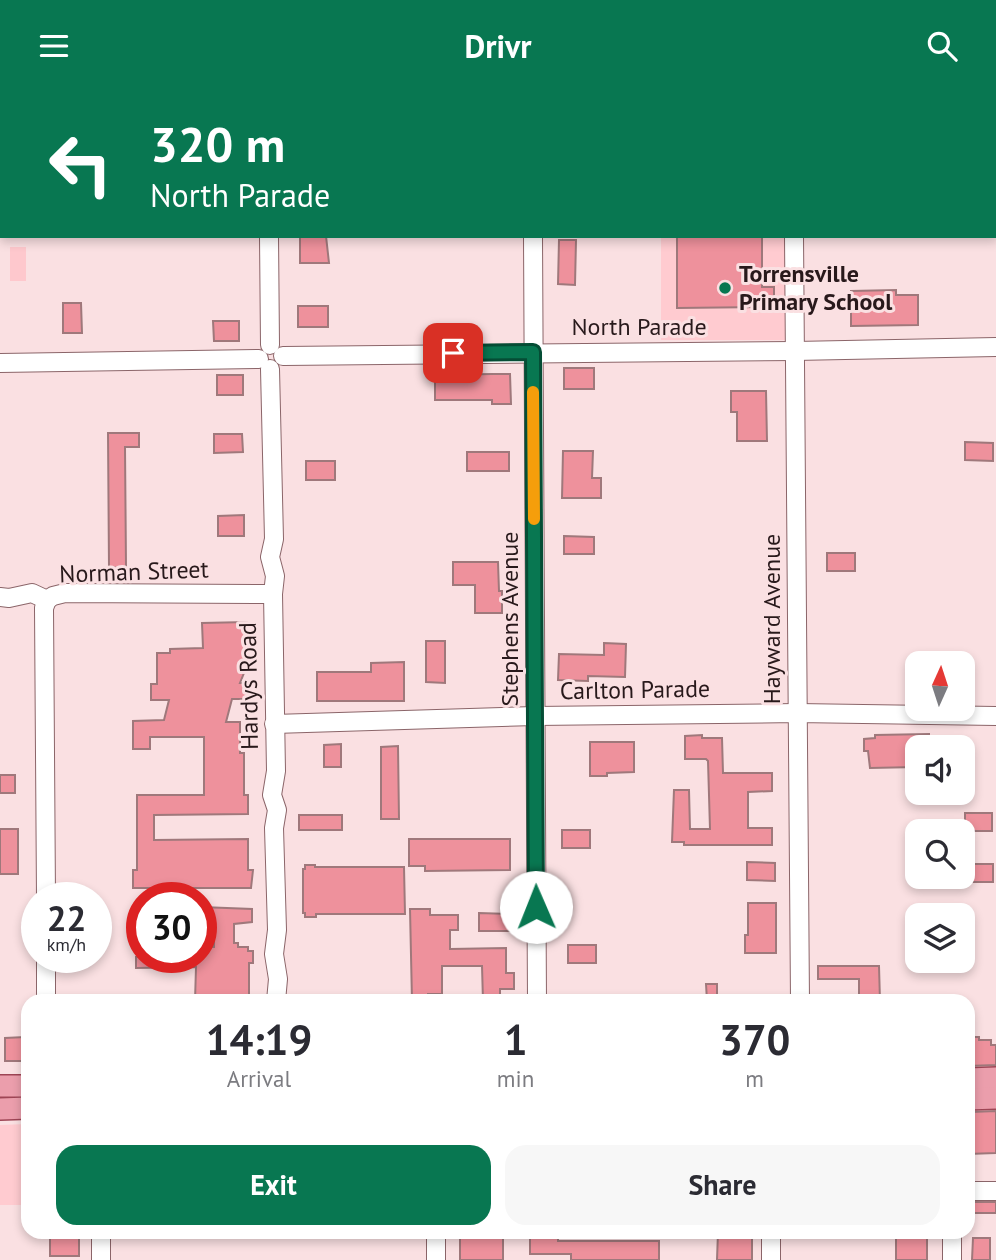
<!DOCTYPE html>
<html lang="en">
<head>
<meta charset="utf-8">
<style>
	body { margin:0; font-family:"PT Sans",sans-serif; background:#f7f7f7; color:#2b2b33; height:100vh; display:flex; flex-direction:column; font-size:26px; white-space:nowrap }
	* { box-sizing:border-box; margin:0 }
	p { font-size:23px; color:#7c7c81 }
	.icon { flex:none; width:38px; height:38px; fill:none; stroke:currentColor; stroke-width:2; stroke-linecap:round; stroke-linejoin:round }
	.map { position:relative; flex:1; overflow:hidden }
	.side { position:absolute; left:21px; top:903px; width:954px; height:245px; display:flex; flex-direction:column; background:#fff; border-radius:21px; box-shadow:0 4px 10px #0003 }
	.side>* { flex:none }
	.guide { position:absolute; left:0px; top:0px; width:998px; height:147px; box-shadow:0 4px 10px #0003; background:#087751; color:#fff; overflow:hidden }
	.needle { width:46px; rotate:3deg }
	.controls { position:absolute; left:905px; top:560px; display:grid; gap:14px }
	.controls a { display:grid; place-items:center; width:70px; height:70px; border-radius:14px; background:#fff; box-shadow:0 4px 10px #0003; font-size:35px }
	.speed { position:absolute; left:21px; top:791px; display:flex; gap:14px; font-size:35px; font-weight:700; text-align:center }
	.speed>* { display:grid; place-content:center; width:91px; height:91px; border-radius:50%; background:#fff; box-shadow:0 4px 10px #0003; line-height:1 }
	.speed small { font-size:18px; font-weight:400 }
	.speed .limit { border:10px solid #d22; background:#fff; color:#111 }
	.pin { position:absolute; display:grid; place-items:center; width:60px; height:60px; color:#fff; margin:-30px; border-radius:14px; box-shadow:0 4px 10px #0006 }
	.me { position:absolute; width:77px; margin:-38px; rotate:359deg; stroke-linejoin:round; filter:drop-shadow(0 0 5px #0008) }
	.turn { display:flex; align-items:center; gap:24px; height:147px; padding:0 35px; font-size:32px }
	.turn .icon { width:91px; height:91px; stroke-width:2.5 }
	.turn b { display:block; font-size:49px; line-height:60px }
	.eta { display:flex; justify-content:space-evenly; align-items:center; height:119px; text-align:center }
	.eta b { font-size:42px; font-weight:800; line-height:49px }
	.button { display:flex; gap:14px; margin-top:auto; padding:14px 35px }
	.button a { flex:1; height:80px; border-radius:21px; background:#087751; color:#fff; font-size:28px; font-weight:800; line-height:80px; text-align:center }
	.button a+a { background:#f7f7f7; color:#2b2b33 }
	header { display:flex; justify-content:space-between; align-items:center; height:91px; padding:0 35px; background:#087751; color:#fff; font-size:32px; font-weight:800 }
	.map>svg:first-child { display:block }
	.built { fill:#ffcbd0 }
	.green { fill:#fec8cd }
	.building { fill:#ee919c; stroke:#9f787b; stroke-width:2 }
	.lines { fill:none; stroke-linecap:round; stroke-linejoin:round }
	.minor-casing { stroke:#8b6569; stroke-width:20 }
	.major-casing { stroke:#9e4555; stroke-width:24 }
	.minor { stroke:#fff; stroke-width:18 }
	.major { stroke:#eb9eac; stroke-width:21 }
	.route-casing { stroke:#054d35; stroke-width:18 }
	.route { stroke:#087751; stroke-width:12 }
	.slow { stroke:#f59e0b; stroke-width:12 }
	.poi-dot { fill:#087751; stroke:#fae0e2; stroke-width:2.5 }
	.labels { text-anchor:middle; stroke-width:6; stroke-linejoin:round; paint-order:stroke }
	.poi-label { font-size:24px; font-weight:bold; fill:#28191b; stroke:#fae0e2; text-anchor:start }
	.street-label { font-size:24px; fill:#28191b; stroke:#fae0e2 }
</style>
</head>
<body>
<header><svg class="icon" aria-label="menu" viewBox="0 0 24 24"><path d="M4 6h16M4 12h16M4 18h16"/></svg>Drivr<svg class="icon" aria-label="search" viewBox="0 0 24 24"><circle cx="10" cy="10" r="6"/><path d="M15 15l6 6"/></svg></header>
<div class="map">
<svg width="996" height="1169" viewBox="0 0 996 1169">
	<rect width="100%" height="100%" fill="#fae0e2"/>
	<g class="built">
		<rect x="660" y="0" width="127" height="2"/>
		<path d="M661 145H788L789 249H661Z"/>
		<path d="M28 1033V1114H0V1034Z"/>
	</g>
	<rect class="green" x="10" y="156" width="16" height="34"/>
	<g class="building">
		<path d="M300 145H326L329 172H300Z"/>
		<path d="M677 145H762V196H774V216L677 217Z"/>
		<path d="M559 149H576L575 194 558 193Z"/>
		<path d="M896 199V204H918V234L851 235V200Z"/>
		<path d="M63 212H81L82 242H63Z"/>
		<rect x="298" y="215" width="30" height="21"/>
		<path d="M213 230H239V250H214Z"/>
		<rect x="564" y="277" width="30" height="21"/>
		<path d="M492 283H510L511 313H492V309H435V284Z"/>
		<rect x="217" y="284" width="26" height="20"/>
		<path d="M731 300H766L767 350H737V321H731Z"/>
		<path d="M108 342H139V356H125L126 476 109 477Z"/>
		<path d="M214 343H242L243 361 214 362Z"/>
		<path d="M965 351 993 352V370L965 369Z"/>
		<path d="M563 360H593L592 387H601V407H562Z"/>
		<rect x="467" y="361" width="42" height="19"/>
		<rect x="306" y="370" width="29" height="19"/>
		<path d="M244 424V445H218V425Z"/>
		<path d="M564 445 594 446V463H564Z"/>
		<rect x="827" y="462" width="28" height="18"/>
		<path d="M453 471H498L499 500H502V522H475V494H453Z"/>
		<path d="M247 531 248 572 240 592H248V608H232L226 631H240V662H244V704H248V723L154 724V749L248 748V779H253L251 797H133V779H137V704H204V646H150V658H133V630L164 629 169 609H151V593H157V562H170V558L203 557 202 532Z"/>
		<path d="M426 550H445V592L426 591Z"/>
		<path d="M604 552 626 553 625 586 588 585V590L558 589 559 563 604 564Z"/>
		<path d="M404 571V610H317V581H371V572Z"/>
		<path d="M929 643V656H917V676L870 677 868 660H864V648L875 647V644Z"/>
		<path d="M702 644V647H722L723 682H772V700L748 701V737H772V754H684V751H672L674 699H689L690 738H710L708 670 706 668H685V645Z"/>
		<path d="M590 651H634V681L607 682V685H590Z"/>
		<path d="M341 653V676H324V654Z"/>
		<path d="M398 655 399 728H381V656Z"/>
		<rect x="0" y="684" width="15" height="18"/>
		<rect x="965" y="722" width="27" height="18"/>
		<rect x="299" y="724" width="43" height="15"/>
		<rect x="0" y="738" width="18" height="45"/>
		<rect x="562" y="739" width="28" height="18"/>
		<path d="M409 748H510V779L425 780V775H409Z"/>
		<path d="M747 771 775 772V790L747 789Z"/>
		<rect x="965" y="773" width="28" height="18"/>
		<path d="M305 774H315V776H404L405 823H316V826H305V822H303V778H305Z"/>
		<path d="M748 812H776V862H745V844H748Z"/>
		<path d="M201 816 252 818V831L234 833V852H238V856H248V860H253V872H249V904H207V910H195L196 876 136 877V866H201L204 856H214V836H201Z"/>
		<path d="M410 818H430V824H458V839H450V858L506 857V882H514V898H500V910H483L482 875H442V903H428V910H412Z"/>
		<path d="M479 822 512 823V840H479Z"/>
		<rect x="568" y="854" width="28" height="18"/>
		<path d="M818 875H879L880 910H859V888H818Z"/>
		<path d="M706 893H717V910H707Z"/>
		<path d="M25 946V954H28V970H5V947Z"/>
		<path d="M968 946H979V949H991V954H996V974L968 975Z"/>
		<path d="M996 1020V1062L968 1063V1025L971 1021Z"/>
		<rect x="972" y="1111" width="24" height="11"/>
		<rect x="460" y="1141" width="43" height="28"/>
		<path d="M718 1141H752V1169H717Z"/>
		<rect x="896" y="1141" width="31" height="28"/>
		<rect x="50" y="1146" width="29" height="19"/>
		<path d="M530 1147H558V1150H659V1169H571V1163H530Z"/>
		<path d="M973 1147H990V1169H972Z"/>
	</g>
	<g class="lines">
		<g class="minor-casing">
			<g id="minor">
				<path d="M794 0V2"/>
				<path d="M269 2V0"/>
				<path d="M533 2V0"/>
				<path d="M0 87H2"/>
				<path d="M269 145 270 254"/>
				<path d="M533 145 537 910"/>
				<path d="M794 145 800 910"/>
				<path d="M283 265 795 260 996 256"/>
				<path d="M0 272 259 268"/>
				<path d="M270 278 274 448 270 466 275 485 273 503 276 680 272 704 277 719 274 737 277 839 274 863 278 888 276 910"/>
				<path d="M0 506 9 507 32 502 47 509"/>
				<path d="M47 509 53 505 65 502 273 503"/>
				<path d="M274 633 535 625 797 622 996 625"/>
				<path d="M46 807 44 517 47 509"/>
				<path d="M46 866V910"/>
				<path d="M968 1100H996"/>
				<path d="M436 1141V1169"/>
				<path d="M771 1141V1169"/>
				<path d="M101 1169V1141"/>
				<path d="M952 1169V1141"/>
			</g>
		</g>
		<g class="major-casing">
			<g id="major">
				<path d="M968 988 996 987"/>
				<path d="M0 995H28"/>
				<path d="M968 1008 996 1007"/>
				<path d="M0 1018 28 1017"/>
			</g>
		</g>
		<use href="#minor" class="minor"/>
		<use href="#major" class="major"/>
	</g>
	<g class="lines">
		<g class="route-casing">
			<path id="route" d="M453 262 533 261 536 816"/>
		</g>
		<use href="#route" class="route"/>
		<path class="slow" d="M533 301 534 428"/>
	</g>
	<circle class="poi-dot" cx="725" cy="197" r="7"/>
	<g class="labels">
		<g class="poi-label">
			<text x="739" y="191">Torrensville<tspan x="739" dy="28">Primary School</tspan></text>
		</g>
		<g class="street-label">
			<text x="639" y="244">North Parade</text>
			<text transform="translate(134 481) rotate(-2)" y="8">Norman Street</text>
			<text transform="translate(510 528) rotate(-90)" y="8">Stephens Avenue</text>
			<text transform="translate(772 528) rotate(-90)" y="8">Hayward Avenue</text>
			<text transform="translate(249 595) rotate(-91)" y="8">Hardys Road</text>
			<text transform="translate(635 599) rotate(-1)" y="8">Carlton Parade</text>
		</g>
	</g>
</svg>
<div class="controls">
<a><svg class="needle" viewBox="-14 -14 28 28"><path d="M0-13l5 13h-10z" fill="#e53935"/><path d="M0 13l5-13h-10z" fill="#7c7c81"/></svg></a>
<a><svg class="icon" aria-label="sound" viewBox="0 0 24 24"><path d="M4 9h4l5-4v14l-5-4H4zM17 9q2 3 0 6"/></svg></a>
<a><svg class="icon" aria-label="search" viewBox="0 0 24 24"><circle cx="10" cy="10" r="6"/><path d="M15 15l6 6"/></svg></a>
<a><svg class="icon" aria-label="layers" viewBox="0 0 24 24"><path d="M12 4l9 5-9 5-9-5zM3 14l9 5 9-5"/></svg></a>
</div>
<div class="speed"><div>22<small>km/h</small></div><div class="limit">30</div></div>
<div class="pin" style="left:453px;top:262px;background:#d93025"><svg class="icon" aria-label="arrive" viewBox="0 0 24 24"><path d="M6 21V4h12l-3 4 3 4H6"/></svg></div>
<svg class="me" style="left:536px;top:816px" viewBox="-20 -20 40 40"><circle r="19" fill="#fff"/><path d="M0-13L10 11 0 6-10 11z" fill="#087751"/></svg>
<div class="guide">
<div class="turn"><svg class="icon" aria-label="left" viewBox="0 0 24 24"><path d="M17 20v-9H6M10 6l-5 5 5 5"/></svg><div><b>320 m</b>North Parade</div></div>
</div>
<section class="side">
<div class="eta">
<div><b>14:19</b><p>Arrival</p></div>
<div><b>1</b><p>min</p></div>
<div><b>370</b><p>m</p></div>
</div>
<div class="button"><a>Exit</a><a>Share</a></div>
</section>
</div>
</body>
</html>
